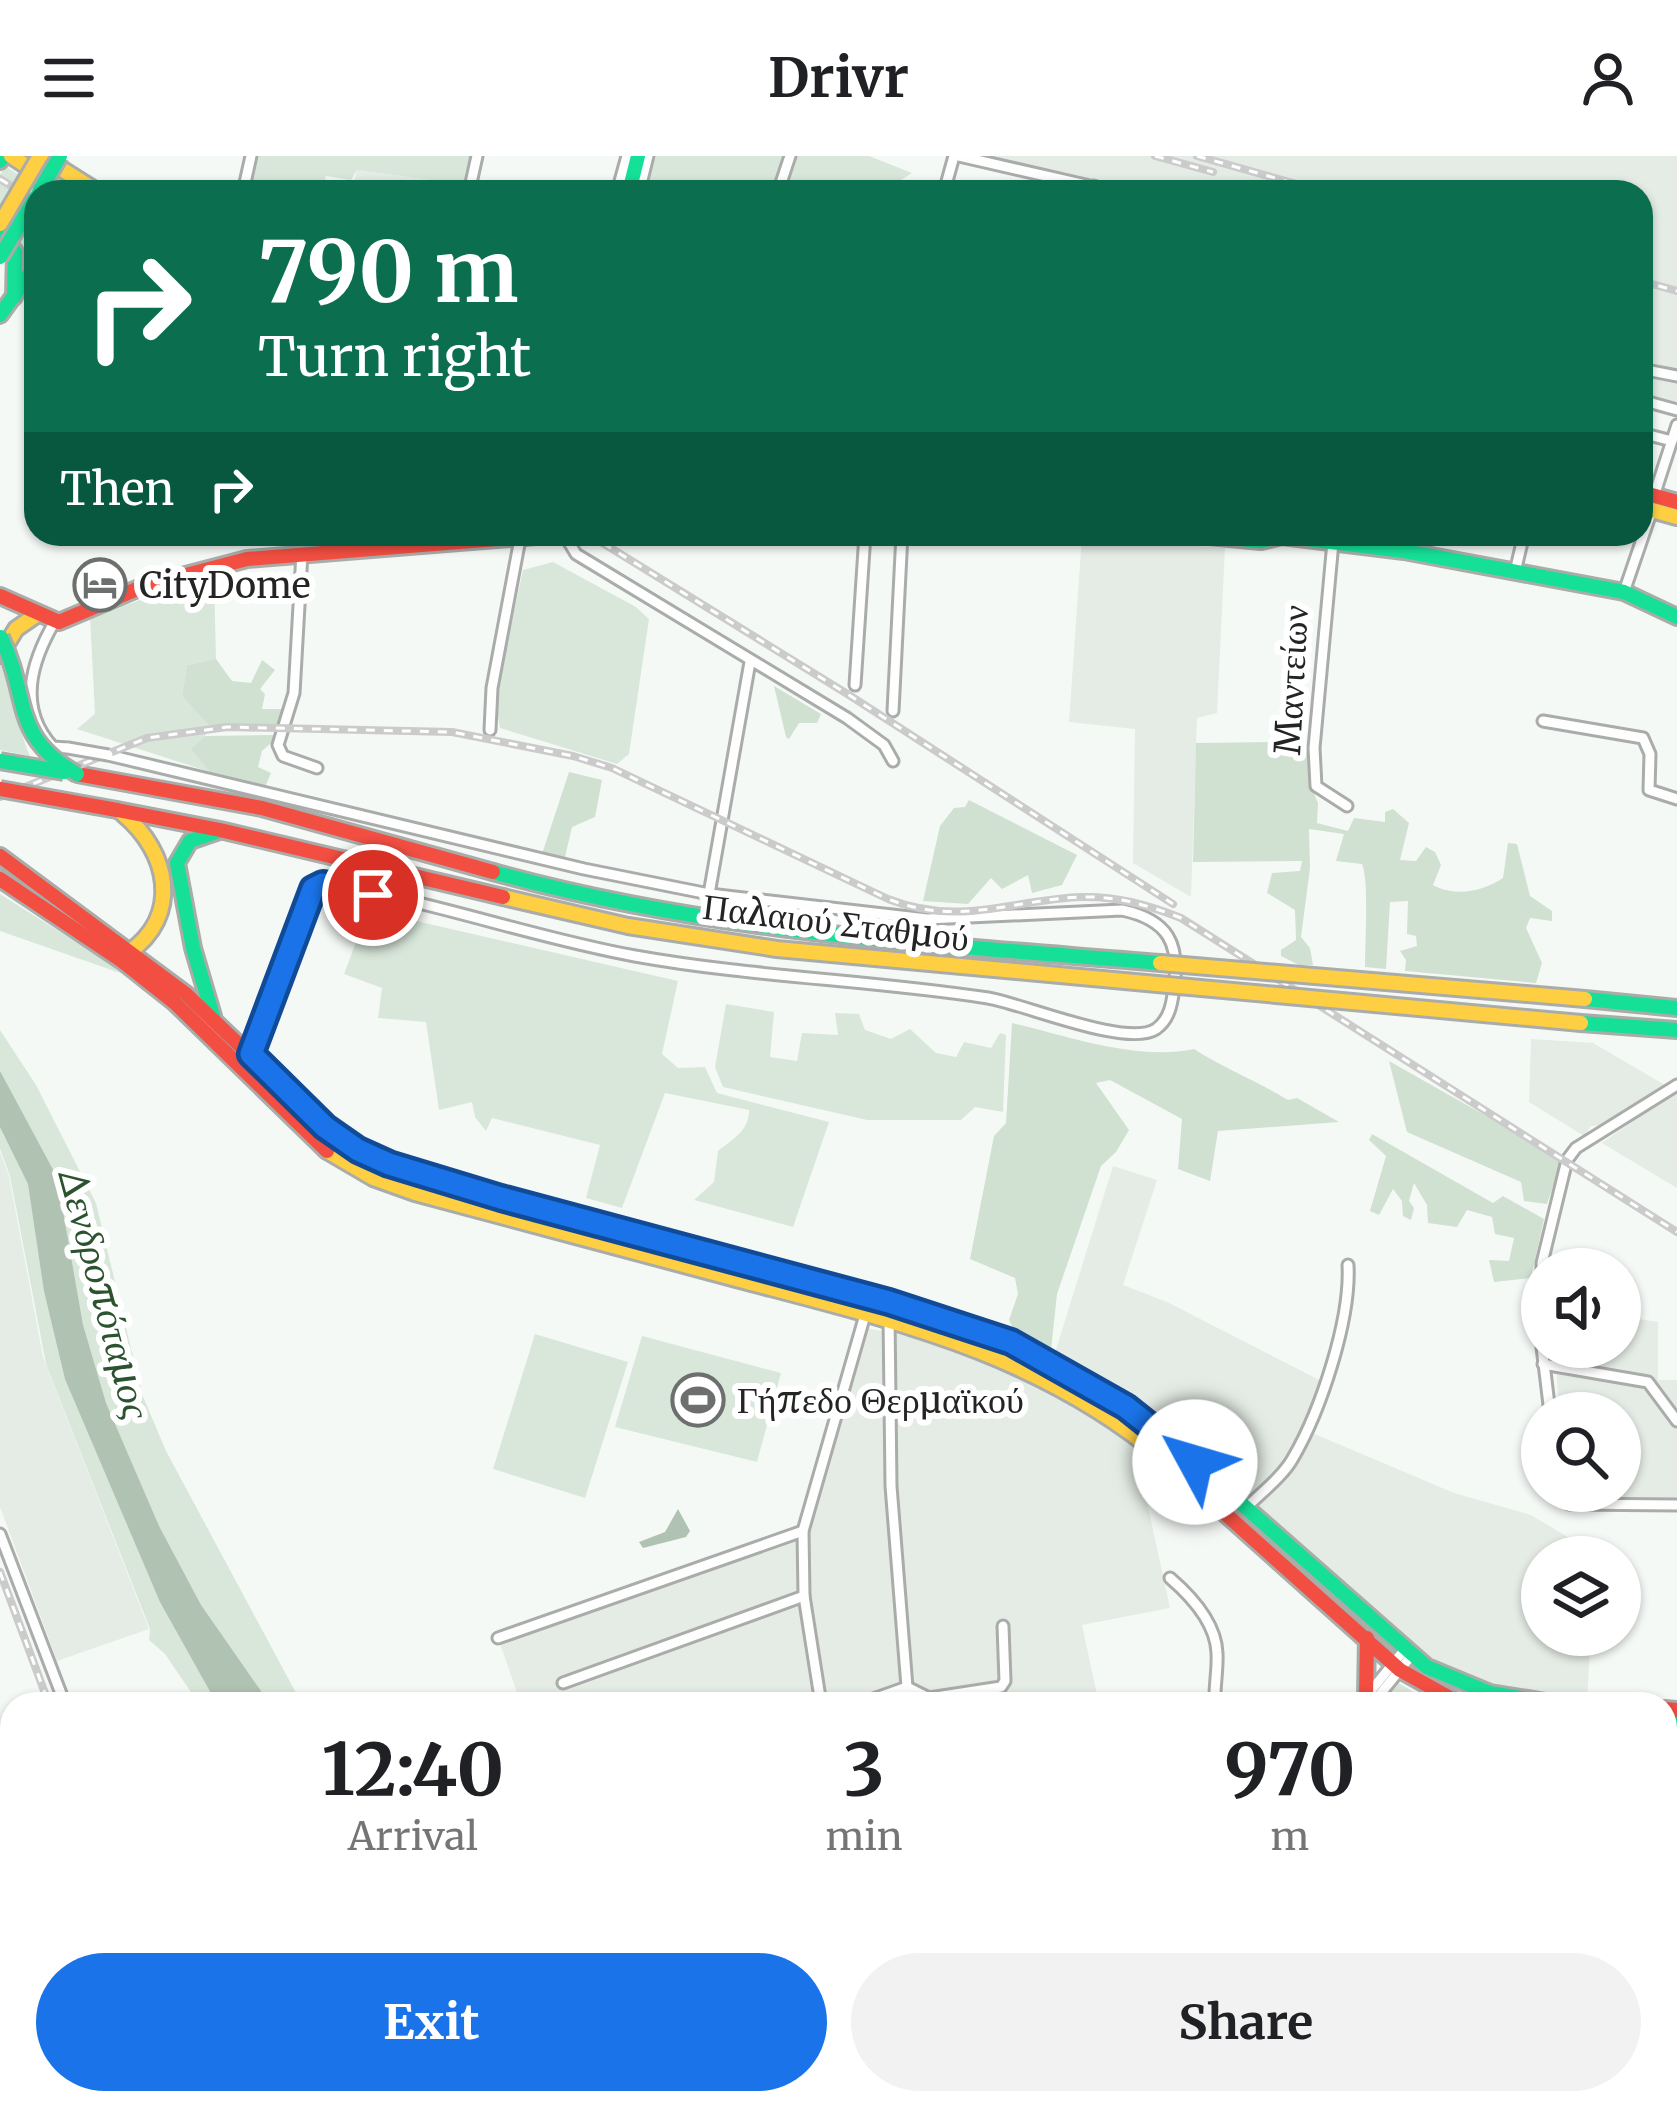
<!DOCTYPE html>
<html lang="en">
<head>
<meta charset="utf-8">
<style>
	body { margin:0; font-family:Merriweather,serif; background:#f2f2f2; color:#202124; height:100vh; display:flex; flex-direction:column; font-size:45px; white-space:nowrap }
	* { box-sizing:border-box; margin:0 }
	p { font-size:39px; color:#757577 }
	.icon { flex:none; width:66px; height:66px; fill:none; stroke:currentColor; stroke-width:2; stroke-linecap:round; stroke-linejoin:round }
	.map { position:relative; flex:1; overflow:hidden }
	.drawer { position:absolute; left:0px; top:1536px; width:1677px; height:423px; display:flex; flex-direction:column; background:#fff; border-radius:36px 36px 0 0; box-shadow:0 3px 9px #0004 }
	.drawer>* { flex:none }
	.banner { position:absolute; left:24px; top:24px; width:1629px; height:366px; border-radius:36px; box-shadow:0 3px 9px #0004; background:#0b6e4f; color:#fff; overflow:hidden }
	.buttons { position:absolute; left:1521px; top:1092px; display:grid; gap:24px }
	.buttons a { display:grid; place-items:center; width:120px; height:120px; border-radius:50%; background:#fff; box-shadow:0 3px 9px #0004; font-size:60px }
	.pin { position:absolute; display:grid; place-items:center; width:102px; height:102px; color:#fff; margin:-51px; border:6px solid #fff; border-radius:50%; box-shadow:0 3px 12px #0007 }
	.me { position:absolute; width:132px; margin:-66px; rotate:309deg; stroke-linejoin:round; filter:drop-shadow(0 0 9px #0008) }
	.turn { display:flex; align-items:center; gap:42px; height:252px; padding:0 36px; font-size:54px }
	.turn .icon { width:156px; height:156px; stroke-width:2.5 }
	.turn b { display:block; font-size:84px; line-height:102px }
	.then { display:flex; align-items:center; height:114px; padding:0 36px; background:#0003; gap:24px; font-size:45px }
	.eta { display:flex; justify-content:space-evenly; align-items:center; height:204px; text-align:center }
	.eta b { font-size:72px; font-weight:700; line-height:84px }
	.button { display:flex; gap:24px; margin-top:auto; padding:24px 36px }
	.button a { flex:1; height:138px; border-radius:72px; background:#1a73e8; color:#fff; font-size:48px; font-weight:700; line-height:138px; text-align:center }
	.button a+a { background:#f2f2f2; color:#202124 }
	header { display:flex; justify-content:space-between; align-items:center; height:156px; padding:0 36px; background:#fff; font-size:54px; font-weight:700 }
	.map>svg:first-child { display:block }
	.built { fill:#e4ece5 }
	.green { fill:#d9e7da }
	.forest { fill:#d0e0d1 }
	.water { fill:#b0c2b1 }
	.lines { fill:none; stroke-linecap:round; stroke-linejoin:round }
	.stream { stroke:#b0c2b1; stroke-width:3 }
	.street-casing { stroke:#aaacaa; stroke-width:15 }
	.fast-casing { stroke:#aaacaa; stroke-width:20 }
	.slow-casing { stroke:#aaacaa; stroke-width:20 }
	.jam-casing { stroke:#aaacaa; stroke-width:20 }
	.street { stroke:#fefefe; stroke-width:9 }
	.fast { stroke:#16e098; stroke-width:14 }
	.slow { stroke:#ffcf43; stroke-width:14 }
	.jam { stroke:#f24e42; stroke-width:14 }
	.rail-casing { stroke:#cacbca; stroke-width:8 }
	.rail { stroke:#fff; stroke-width:3; stroke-dasharray:9; stroke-linecap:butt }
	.street-bridge-casing { stroke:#aaacaa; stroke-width:15; stroke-linecap:butt }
	.fast-bridge-casing { stroke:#aaacaa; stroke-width:20; stroke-linecap:butt }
	.slow-bridge-casing { stroke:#aaacaa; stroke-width:20; stroke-linecap:butt }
	.jam-bridge-casing { stroke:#aaacaa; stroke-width:20; stroke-linecap:butt }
	.street-bridge { stroke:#fefefe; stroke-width:9 }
	.fast-bridge { stroke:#16e098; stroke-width:14 }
	.slow-bridge { stroke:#ffcf43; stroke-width:14 }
	.jam-bridge { stroke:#f24e42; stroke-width:14 }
	.route-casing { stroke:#114b97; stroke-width:30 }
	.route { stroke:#1a73e8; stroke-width:21 }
	.labels { text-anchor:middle; stroke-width:12; stroke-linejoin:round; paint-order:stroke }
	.poi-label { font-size:36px; fill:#232523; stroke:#fff; text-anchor:start }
	.street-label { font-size:36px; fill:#232523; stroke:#fff }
	.water-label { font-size:39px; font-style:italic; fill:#2c5330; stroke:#fff }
</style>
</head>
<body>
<header><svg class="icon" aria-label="menu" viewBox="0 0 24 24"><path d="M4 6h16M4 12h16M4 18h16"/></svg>Drivr<svg class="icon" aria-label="person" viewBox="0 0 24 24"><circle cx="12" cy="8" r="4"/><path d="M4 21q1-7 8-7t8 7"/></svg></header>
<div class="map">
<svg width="1677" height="1957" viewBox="0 0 1677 1957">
	<rect width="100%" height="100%" fill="#f5f9f6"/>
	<g class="built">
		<path d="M980 0H1677V251L1641 242V36H1117L1101 28Z"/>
		<path d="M357 14 437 25 434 36H352Z"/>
		<path d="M1082 380 1225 392 1217 557 1197 562 1191 741 1133 707 1135 573 1069 566Z"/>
		<path d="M1531 883 1593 887 1665 929 1607 969 1591 970 1584 980 1529 946Z"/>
		<path d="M1677 934V1032L1602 987Z"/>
		<path d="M0 996 9 1020 43 1201 149 1473 57 1505 0 1351Z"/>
		<path d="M1113 1010 1157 1024 1123 1129 1167 1146 1323 1226 1303 1273 1454 1337 1531 1359 1596 1398V1401H1542V1479H1591L1587 1544 1498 1533 1433 1504 1170 1275 1130 1245 1054 1200Z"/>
		<path d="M1620 1160 1658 1166V1224H1677V1342L1566 1341V1335H1620V1257H1559L1555 1191H1620Z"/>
		<path d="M866 1172 958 1190 1018 1217 1134 1286 1170 1452 1082 1469 1099 1548H521L498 1482 803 1375Z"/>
		<path d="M12 1731V1831L0 1793V1735Z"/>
		<path d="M1677 1843V1957H661L657 1947H1665V1844Z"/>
	</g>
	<g class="green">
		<path d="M259 0H471L466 29 357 14 351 24 326 20 322 36H250Z"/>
		<path d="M656 0H785L773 36H646Z"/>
		<path d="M797 0H869L912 17 882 36H784Z"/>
		<path d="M5 10 46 36H36V96L25 111 18 80 0 66V19Z"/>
		<path d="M553 406 636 451 649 463 629 598 617 608 500 572 495 544 523 414Z"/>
		<path d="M214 419 216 503 187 509 182 540 209 570 205 580 190 593 210 616 77 573 95 558 90 461Z"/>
		<path d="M0 498C16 529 15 566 30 600L0 594Z"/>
		<path d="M0 738 111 808 120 817 0 775Z"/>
		<path d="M368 754 678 825 662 898 678 912 705 911 717 937 829 966 793 1071 694 1044 714 1026 718 995C733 983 749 975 749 954L665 937 622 1052 586 1042 600 989 492 962 486 975 475 961 472 946 439 954 426 866 378 862 382 832 344 818Z"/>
		<path d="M726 848 774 856 770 901 797 905 802 877 838 879 835 857 859 858 865 874 891 883 910 873 936 897 956 901 964 886 991 892 1000 877 1006 879 1003 956 975 951 961 964H867L723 931 715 911Z"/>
		<path d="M0 874 36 929 96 1047 142 1238 166 1295 302 1548H199L165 1498 149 1484 150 1473 46 1208 10 1020 0 993Z"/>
		<path d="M535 1178 628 1206 585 1342 493 1313Z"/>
		<path d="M642 1180 781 1217 757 1306 615 1271Z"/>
		<path d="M1397 1526 1433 1548H1390L1383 1540Z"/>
		<path d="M1670 1679H1677V1762L1665 1761Z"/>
	</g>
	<g class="forest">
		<path d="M216 503 232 525 251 527 262 504 275 514 260 533 265 538 262 553H286L282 568 209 570 182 540 187 509Z"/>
		<path d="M774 530 821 558 817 567H799L789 583 786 581Z"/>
		<path d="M1277 575 1288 579 1287 592 1313 587 1308 623 1318 647 1317 667 1348 675 1354 662 1385 666V656L1393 653 1409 667 1400 704 1416 705 1426 691 1435 696 1441 709 1433 729C1455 741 1482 736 1503 722L1508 687 1517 688 1530 740 1552 755V765L1530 762 1526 772 1542 807 1536 827 1405 815 1406 804 1400 795 1417 790 1416 780 1407 778 1408 745 1390 746 1386 813 1365 811C1365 788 1369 723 1362 708L1336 705 1344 678 1309 673 1310 712 1301 781 1310 792 1313 809H1299L1281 800V794L1296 784 1295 754 1267 737 1272 717 1300 715 1302 705 1193 706 1196 587 1272 586Z"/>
		<path d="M280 579 262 595 258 611 271 617 265 631 210 616 190 593 205 580Z"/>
		<path d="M569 616 602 624 595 661 572 671 565 701 542 698Z"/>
		<path d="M969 644 1077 699 1062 729 1032 737 1028 719 1002 733 991 722 968 748 923 745 940 670 954 652 965 651Z"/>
		<path d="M1012 867C1069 880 1136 905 1194 893 1225 913 1257 925 1288 944L1297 942 1339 966 1218 975 1210 1025 1178 1013 1182 963 1110 924 1096 927 1129 974 1116 996 1101 1010 1057 1138 1051 1194 1016 1178 1009 1164 1018 1138 1015 1122 970 1103 994 980 1006 967Z"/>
		<path d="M1389 905 1562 1003 1547 1048 1524 1045 1521 1026 1407 976Z"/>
		<path d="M1372 978 1493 1047 1503 1040 1544 1063 1531 1122 1494 1126 1489 1104 1509 1105 1514 1082 1495 1078 1492 1061 1467 1054 1457 1071 1428 1067 1427 1049 1414 1027 1409 1045 1414 1052 1411 1064 1403 1060 1402 1045 1393 1033 1379 1059 1370 1055 1386 1000 1369 984Z"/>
	</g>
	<g class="water">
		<path d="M0 915 57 1021 83 1169 106 1247 159 1370 201 1449 270 1548H217L160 1446 65 1223 44 1135 28 1028 0 971Z"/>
		<path d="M678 1353 690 1375 686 1381 643 1392 639 1386 665 1376Z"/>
		<path d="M351 1947H480L488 1954 516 1957H353Z"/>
		<path d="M518 1947H657L661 1957H524Z"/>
	</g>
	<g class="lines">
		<g class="stream">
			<path d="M0 1810H3"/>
			<path d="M0 1949 19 1957"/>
		</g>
		<g class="street-casing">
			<g id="street">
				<path d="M959 0 1090 30"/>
				<path d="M243 36 251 0"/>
				<path d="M469 36 477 0"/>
				<path d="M617 36 627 0"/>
				<path d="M639 36 648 0"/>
				<path d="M778 36 790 0"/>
				<path d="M944 36 954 0"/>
				<path d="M1084 36 1094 30 1112 36"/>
				<path d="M1641 213 1677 220"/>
				<path d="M1641 244 1677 254"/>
				<path d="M1641 277 1672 285"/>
				<path d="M1654 340 1677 269"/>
				<path d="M564 378 576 398 847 562 884 589 893 605"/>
				<path d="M1333 386 1314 592 1316 630 1347 650"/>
				<path d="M302 397 294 537 278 589 283 600 317 612"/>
				<path d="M1515 416 1524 378"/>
				<path d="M1624 436 1652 354"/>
				<path d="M55 465C31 506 17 552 53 591L68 592"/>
				<path d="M855 529 865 378"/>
				<path d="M893 555 902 378"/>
				<path d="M1543 565 1643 582 1650 598 1649 634 1677 643"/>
				<path d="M490 574 492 532 520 383"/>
				<path d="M108 599 584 713 709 738 927 763 1122 754C1169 764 1180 788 1174 832 1172 847 1170 863 1156 873 1127 892 1024 848 988 842 871 824 752 821 635 800 530 781 428 743 323 728L310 737 260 884 250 900"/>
				<path d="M709 738 750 506"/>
				<path d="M889 1159 891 1330 907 1531"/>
				<path d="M1542 1187V1107L1567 1004 1576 992 1677 929"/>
				<path d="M1542 1191 1550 1257"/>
				<path d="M1543 1208 1648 1226 1677 1265"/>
				<path d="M1562 1335 1564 1344 1569 1348 1677 1349"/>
				<path d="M1247 1351C1262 1336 1283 1320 1293 1302 1321 1254 1351 1163 1348 1109"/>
				<path d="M0 1378 65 1548"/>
				<path d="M1170 1422C1192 1441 1216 1467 1217 1497 1218 1514 1214 1531 1215 1548"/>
				<path d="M498 1482 803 1375"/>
				<path d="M563 1527 804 1440"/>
				<path d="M821 1548 804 1440 803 1375 865 1159"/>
				<path d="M859 1548 907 1531 929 1542 1001 1531 1005 1525 1003 1470"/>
				<path d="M1360 1548 1405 1493"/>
				<path d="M1372 1548 1412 1499"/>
			</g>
		</g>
		<g class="fast-casing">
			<g id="fast">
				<path d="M0 5 4 0"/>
				<path d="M629 36 638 0"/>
				<path d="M0 74 15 96 14 141"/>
				<path d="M0 159 36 109"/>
				<path d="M1188 378 1261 385 1282 380 1404 395 1624 436 1677 461"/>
				<path d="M493 716C713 777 933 788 1160 807"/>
				<path d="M1585 843 1677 852"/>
				<path d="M213 860 193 792 177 707 190 685 219 675"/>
				<path d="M1581 867 1677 874"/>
				<path d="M1210 1320 1427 1511 1490 1537 1558 1548"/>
				<path d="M1665 1566 1677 1567"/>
				<path d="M0 1901 12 1906"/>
			</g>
		</g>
		<g class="slow-casing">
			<g id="slow">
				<path d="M11 0 66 36"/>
				<path d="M41 0 98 36"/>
				<path d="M1641 351 1677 361"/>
				<path d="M0 499 16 473 36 459"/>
				<path d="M123 658C169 696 182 760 128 797"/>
				<path d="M503 741 628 770 777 793 1157 828"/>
				<path d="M327 995 373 1022 415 1037C523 1066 632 1095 740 1124 895 1165 1038 1197 1164 1303"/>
				<path d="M468 1033 1011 1185C1083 1223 1149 1266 1210 1320"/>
			</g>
		</g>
		<g class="jam-casing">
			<g id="jam">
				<path d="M1641 336 1677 346"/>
				<path d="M0 440 59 466 144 430 247 403 561 378"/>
				<path d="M77 618 262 652 493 716"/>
				<path d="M117 654 220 674 503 741"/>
				<path d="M0 700 186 838 325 971 358 994 389 1008 468 1033"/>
				<path d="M0 723 122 805 175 847 327 995"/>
				<path d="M1164 1303 1400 1514 1461 1548"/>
				<path d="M1366 1540 1367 1482"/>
				<path d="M1665 1553 1677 1554"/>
			</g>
		</g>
		<use href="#street" class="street"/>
		<use href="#fast" class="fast"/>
		<use href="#slow" class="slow"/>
		<use href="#jam" class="jam"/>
		<g class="rail-casing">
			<g id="rail">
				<path d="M1155 0 1213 16"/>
				<path d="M1197 0 1325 36"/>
				<path d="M0 23 36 45"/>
				<path d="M1641 125 1677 135"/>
				<path d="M588 378 849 539 1173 748"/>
				<path d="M0 641 147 582 227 571 452 576 573 600 612 612 888 743C960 771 1010 744 1081 741 1117 740 1148 749 1181 762L1677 1076"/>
				<path d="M0 1416 49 1548"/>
				<path d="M1665 1942 1677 1937"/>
				<path d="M1637 1957 1653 1947"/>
			</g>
		</g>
		<use href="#rail" class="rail"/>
		<g class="street-bridge-casing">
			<path id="street-bridge" d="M68 592 108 599"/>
		</g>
		<g class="fast-bridge-casing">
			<g id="fast-bridge">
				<path d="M39 36 60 0"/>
				<path d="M0 101 36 41"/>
				<path d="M1 481C30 541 10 580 77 618"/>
				<path d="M0 605 64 616"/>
			</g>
		</g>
		<g class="slow-bridge-casing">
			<g id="slow-bridge">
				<path d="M0 68 40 0"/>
				<path d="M1160 807 1585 843"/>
				<path d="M1157 828 1581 867"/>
			</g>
		</g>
		<g class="jam-bridge-casing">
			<path id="jam-bridge" d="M0 633 117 654"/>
		</g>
		<use href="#street-bridge" class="street-bridge"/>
		<use href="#fast-bridge" class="fast-bridge"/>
		<use href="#slow-bridge" class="slow-bridge"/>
		<use href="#jam-bridge" class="jam-bridge"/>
	</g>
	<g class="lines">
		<g class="route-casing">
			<path id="route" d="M373 739 323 728 313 733 251 898 325 971 358 994 389 1008 501 1042 889 1146 1011 1186 1126 1251 1195 1306"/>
		</g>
		<use href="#route" class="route"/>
	</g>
	<defs>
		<g id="hotel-ring" transform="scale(2.7)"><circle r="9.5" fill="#fff" stroke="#6c6f6d" stroke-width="1.5"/><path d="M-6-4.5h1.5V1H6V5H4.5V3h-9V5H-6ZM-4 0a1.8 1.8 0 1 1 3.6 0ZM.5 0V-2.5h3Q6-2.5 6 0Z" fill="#6c6f6d"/></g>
		<g id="stadium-ring" transform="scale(2.7)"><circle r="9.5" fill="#fff" stroke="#6c6f6d" stroke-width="1.5"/><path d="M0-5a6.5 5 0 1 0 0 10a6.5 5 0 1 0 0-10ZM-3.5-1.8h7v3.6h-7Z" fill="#6c6f6d"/></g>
	</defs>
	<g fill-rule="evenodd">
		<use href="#hotel-ring" x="100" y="429"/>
		<use href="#stadium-ring" x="698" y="1244"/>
	</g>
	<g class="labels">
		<g class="poi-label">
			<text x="139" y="442">CityDome</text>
			<text x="737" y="1257">Γήπεδο Θερμαϊκού</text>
		</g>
		<g class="street-label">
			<text transform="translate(1291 524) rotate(-87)" y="13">Μαντείων</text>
			<text transform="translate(836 766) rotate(7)" y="13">Παλαιού Σταθμού</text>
		</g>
		<g class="water-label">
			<text transform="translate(105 1138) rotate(75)" y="14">Δενδροπόταμος</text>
		</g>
	</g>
</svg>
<div class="buttons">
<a><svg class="icon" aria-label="sound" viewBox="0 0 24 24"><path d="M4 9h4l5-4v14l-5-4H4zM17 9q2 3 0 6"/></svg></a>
<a><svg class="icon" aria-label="search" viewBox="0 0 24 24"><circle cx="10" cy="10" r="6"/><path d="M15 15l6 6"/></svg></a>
<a><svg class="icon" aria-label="layers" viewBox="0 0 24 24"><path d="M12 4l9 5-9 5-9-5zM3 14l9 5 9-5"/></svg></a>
</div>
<div class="pin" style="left:373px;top:739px;background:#d93025"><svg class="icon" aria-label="arrive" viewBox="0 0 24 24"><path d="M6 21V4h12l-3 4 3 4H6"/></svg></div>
<svg class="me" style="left:1195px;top:1306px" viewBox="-20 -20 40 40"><circle r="19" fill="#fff"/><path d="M0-13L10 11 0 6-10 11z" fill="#1a73e8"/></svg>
<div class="banner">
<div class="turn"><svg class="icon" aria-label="right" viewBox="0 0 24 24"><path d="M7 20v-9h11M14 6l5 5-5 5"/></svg><div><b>790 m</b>Turn right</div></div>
<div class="then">Then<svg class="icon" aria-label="right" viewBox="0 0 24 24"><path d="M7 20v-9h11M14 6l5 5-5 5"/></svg></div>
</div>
<section class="drawer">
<div class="eta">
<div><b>12:40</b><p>Arrival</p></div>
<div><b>3</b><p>min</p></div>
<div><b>970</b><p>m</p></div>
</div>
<div class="button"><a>Exit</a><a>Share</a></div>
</section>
</div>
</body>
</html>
